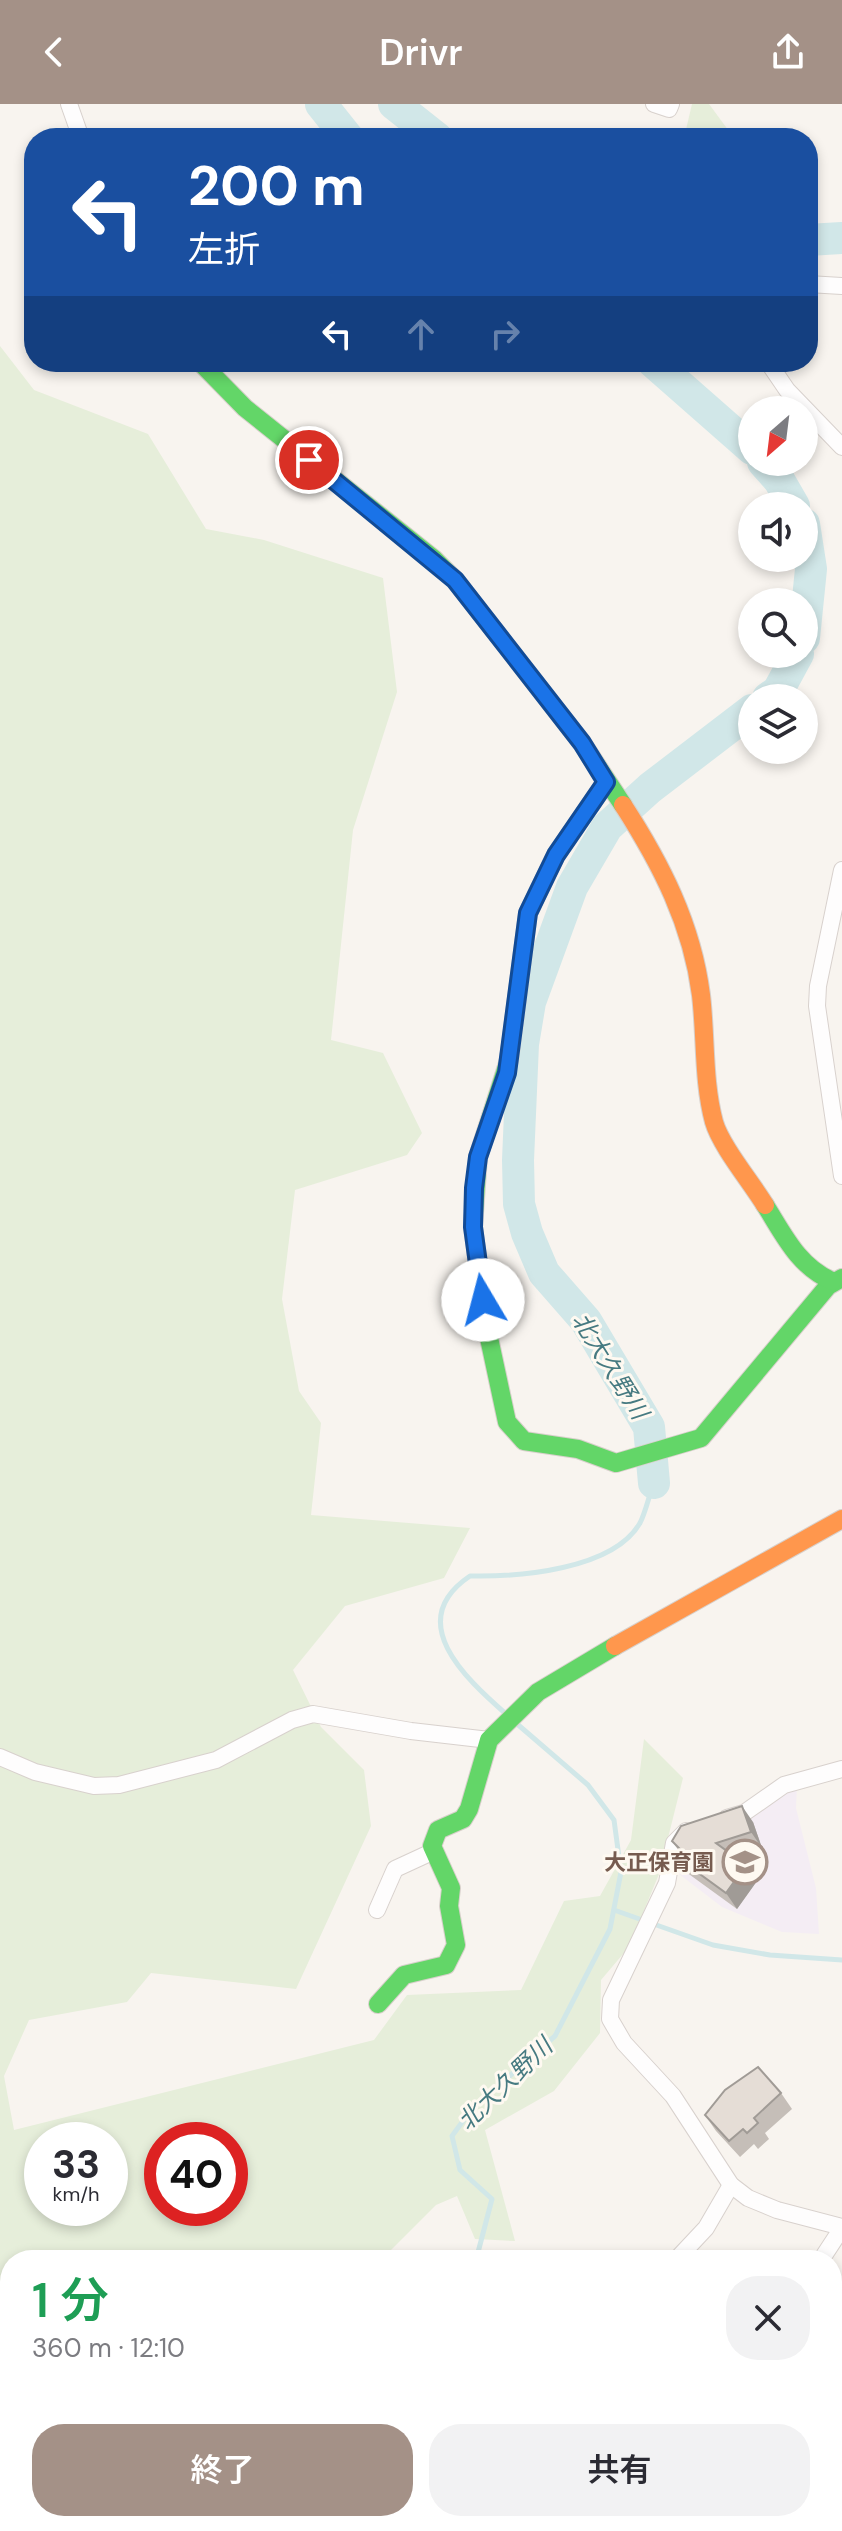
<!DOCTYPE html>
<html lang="ja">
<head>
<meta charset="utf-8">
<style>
	body { margin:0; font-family:"DM Sans","Noto Sans JP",sans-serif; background:#f2f2f3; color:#2b2b33; height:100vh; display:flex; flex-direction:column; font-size:30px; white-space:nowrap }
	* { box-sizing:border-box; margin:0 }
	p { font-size:26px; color:#7c7c81 }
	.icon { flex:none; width:44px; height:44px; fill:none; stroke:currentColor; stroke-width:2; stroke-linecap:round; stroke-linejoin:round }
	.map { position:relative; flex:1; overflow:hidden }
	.sheet { position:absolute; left:0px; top:2146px; width:842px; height:282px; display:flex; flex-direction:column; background:#fff; border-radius:32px 32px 0 0; box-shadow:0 4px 12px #0003 }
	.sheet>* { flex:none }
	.banner { position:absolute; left:24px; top:24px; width:794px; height:244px; border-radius:32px; box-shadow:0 4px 12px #0003; background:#1a4fa0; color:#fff; overflow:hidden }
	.needle { width:52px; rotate:208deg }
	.buttons { position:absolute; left:738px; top:292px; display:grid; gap:16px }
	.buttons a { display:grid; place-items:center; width:80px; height:80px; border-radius:50%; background:#fff; box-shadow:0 4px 12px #0003; font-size:40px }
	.speed { position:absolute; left:24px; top:2018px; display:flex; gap:16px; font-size:40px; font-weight:700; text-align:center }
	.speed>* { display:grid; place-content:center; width:104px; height:104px; border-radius:50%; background:#fff; box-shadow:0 4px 12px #0003; line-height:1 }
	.speed small { font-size:20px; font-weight:400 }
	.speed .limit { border:12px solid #d22; background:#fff; color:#111 }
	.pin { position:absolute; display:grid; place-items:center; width:68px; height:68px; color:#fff; margin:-34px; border:4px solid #fff; border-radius:50%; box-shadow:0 2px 8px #0007 }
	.me { position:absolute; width:88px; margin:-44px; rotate:352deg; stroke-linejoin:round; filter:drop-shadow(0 0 6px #0008) }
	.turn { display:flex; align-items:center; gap:28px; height:168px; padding:0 32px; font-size:36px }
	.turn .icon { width:104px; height:104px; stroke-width:2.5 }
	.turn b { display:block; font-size:56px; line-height:68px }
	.lanes { display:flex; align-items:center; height:76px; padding:0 32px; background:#0003; justify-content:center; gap:40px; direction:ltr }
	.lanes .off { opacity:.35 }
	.round { display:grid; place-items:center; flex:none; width:84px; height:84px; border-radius:32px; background:#f2f2f3 }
	.head { display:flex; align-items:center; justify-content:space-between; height:136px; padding:0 32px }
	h1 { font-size:48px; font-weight:600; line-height:60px; color:#1e9e55 }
	.cta { display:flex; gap:16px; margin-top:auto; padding:16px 32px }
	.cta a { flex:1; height:92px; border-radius:32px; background:#a49187; color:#fff; font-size:32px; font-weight:600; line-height:92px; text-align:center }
	.cta a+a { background:#f2f2f3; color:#2b2b33 }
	header { display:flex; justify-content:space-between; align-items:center; height:104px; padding:0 32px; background:#a49187; color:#fff; font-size:36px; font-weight:600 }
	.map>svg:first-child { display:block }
	.education { fill:#f4edf4 }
	.green { fill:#e6eeda; fill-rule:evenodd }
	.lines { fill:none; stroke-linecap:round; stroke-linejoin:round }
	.stream { stroke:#d1e7e8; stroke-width:5 }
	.river { stroke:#d1e7e8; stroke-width:32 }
	.street-casing { stroke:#d8d1cd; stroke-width:18 }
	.fast-casing { stroke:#d8d0cb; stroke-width:20 }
	.slow-casing { stroke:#d8d0cb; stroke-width:20 }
	.street { stroke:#fefdfd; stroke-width:16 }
	.fast { stroke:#63d668; stroke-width:18 }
	.slow { stroke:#ff974d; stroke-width:18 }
	.wall { fill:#c5beb8 }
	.shaded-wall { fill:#a09b96 }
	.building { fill:#e5ddd6; stroke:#a09b96; stroke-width:2 }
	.route-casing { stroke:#114b97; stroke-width:20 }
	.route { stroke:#1a73e8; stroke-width:14 }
	.labels { text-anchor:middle; stroke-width:6; stroke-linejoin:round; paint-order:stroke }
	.poi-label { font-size:22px; font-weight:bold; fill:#765b4f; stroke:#fef9f1; text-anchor:end }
	.water-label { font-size:24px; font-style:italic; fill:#467a81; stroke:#fef9f1 }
</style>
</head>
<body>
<header><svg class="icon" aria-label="back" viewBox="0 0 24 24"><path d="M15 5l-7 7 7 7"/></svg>Drivr<svg class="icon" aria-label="share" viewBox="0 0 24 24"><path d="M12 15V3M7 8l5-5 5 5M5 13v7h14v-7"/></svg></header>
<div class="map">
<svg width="842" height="2427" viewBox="0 0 842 2427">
	<rect width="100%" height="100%" fill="#f8f4ef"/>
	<path class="education" d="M797 1682 796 1704 816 1784 819 1830 782 1828 722 1803 679 1770 681 1745Z"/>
	<g class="green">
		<path d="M692 0H709L734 34H684Z"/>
		<path d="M0 242 34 286 148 330 206 425 264 436 383 474 397 588 353 726 331 936 383 949 422 1029 407 1051 295 1086 282 1195 299 1287 321 1319 311 1411 470 1424 444 1474 345 1502 293 1566 321 1623 364 1666 371 1722 296 1885 151 1869 127 1898 29 1916 4 1972 14 2026 374 1936 407 1891 521 1886 564 1797 600 1792 631 1736 644 1635 683 1674 659 1770 629 1843 601 1876 600 1929 554 1987 485 2026 515 2137 475 2135 457 2092 436 2101 381 2156H10V2418H329L321 2427H0ZM42 2036H110V2104H42ZM162 2036H230V2104H162Z"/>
	</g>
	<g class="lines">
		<g class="stream">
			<path d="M506 1610C465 1574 403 1517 470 1472 518 1473 613 1466 640 1419 646 1407 649 1391 654 1379"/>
			<path d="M614 1806 713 1841 770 1851 842 1856"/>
			<path d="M476 2156 492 2095 460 2066 452 2032 471 2006 555 1932 610 1825 621 1768 614 1716 588 1681 516 1619"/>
			<path d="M341 2418 342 2427"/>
			<path d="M513 2427V2418"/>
		</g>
		<g class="river">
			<path d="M321 0 348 34"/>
			<path d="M394 0 437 34"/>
			<path d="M808 136 842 134"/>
			<path d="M653 258 752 345"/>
			<path d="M763 358 779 376 794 402"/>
			<path d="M804 420 811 465 804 534"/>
			<path d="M768 594 778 587 798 550"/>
			<path d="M654 1379 649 1323 586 1217 544 1169 527 1129 519 1100 518 1056 523 940 530 898 572 783 607 723 650 684 752 606"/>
		</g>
		<g class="street-casing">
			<g id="street">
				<path d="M69 0 81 34"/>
				<path d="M654 0 669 5 671 0"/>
				<path d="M808 180 842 182"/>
				<path d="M768 258 787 286 842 343"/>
				<path d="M842 766 818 882 817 902 842 1072"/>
				<path d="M0 1653 35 1668 94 1682 119 1681 216 1656 292 1616 313 1610 411 1627 489 1636"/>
				<path d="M727 1714 744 1709 784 1681 842 1665"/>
				<path d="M686 1727 674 1739 667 1779 611 1896 610 1915 624 1939 673 1992 731 2081 748 2094 777 2106 842 2123"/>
				<path d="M377 1806 395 1765 434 1747"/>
				<path d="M676 2156 706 2124 731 2081"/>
				<path d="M821 2156 842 2124"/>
				<path d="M832 2254 842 2204"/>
				<path d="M832 2342 842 2348"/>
				<path d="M562 2427V2418"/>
				<path d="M613 2427 623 2418"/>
				<path d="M825 2427V2418"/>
			</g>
		</g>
		<g class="fast-casing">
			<g id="fast">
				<path d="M200 258 245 304 434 455 455 476 582 639 623 701"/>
				<path d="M509 956 478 1053 473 1123 486 1220 507 1318 524 1337 578 1345 616 1359 701 1334 828 1182 842 1174"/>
				<path d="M765 1101C784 1131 798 1162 832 1177"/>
				<path d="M378 1900 404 1871 446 1861 456 1841 449 1802 451 1784 432 1742 438 1726 463 1715 469 1705 489 1636 538 1588 615 1542"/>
				<path d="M832 2313 842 2301"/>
				<path d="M725 2427 735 2418"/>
			</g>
		</g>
		<g class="slow-casing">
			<g id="slow">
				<path d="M623 701C661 760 692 820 701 891 706 933 703 977 714 1018 721 1042 751 1078 765 1101"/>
				<path d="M509 956 528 809 556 751 606 678"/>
				<path d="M615 1542 842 1415"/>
				<path d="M792 2418 795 2427"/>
			</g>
		</g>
		<use href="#street" class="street"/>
		<use href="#fast" class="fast"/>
		<use href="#slow" class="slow"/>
	</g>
	<g class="wall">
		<path d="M753 1718 762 1744 734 1753 746 1761 757 1777 737 1805 686 1768 675 1752 679 1747 672 1737Z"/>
		<path d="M781 1989 792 2005 765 2029 769 2035 758 2045 754 2040 740 2053 716 2027 705 2011Z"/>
	</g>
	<g class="shaded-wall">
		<path d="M742 1702 753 1718 762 1744 751 1728Z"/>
		<path d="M746 1761 757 1777 737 1805 726 1789Z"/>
	</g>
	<g class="building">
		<path d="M742 1702 751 1728 716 1739 746 1761 726 1789 675 1752 680 1745 672 1737 681 1722Z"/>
		<path d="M758 1963 781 1989 754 2014 758 2019 747 2029 743 2025 729 2037 705 2011 725 1986Z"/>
	</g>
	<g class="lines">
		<g class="route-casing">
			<path id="route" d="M309 356 455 476 582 639 606 678 556 751 528 809 507 969 478 1053 474 1084 473 1123 483 1196"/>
		</g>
		<use href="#route" class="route"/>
	</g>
	<defs>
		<g id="school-ring" transform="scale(2.3)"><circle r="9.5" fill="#fef9f1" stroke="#a49187" stroke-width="1.5"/><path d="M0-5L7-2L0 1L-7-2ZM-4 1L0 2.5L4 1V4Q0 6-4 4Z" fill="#a49187"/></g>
	</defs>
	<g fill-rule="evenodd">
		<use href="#school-ring" x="745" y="1758"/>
	</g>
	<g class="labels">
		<g class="poi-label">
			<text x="714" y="1766">大正保育園</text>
		</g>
		<g class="water-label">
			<text transform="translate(610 1262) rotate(58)" y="8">北大久野川</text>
			<text transform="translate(505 1980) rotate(-44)" y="8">北大久野川</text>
		</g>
	</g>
</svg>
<div class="buttons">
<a><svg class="needle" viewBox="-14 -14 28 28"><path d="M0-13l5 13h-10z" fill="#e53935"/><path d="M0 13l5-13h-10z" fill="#7c7c81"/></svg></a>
<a><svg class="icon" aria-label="sound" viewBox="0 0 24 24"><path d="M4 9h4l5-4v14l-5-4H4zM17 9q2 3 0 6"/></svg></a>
<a><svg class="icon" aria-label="search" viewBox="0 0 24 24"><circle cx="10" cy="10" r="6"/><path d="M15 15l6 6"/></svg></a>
<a><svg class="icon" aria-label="layers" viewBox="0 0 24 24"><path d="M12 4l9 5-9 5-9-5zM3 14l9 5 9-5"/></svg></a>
</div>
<div class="speed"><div>33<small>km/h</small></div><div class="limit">40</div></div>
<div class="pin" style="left:309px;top:356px;background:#d93025"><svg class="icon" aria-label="arrive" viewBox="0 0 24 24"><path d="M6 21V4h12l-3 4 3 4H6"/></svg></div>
<svg class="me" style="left:483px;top:1196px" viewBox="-20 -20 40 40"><circle r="19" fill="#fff"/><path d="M0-13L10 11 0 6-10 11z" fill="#1a73e8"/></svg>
<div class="banner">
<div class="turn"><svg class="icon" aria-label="left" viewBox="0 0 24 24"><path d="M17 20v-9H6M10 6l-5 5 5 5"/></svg><div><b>200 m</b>左折</div></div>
<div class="lanes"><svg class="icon" aria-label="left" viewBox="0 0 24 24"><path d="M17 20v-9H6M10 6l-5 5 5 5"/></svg><svg class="icon off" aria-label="ahead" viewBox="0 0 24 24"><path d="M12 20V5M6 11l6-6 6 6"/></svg><svg class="icon off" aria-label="right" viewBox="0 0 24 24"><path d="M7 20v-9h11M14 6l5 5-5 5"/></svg></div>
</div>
<section class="sheet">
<div class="head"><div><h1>1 分</h1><p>360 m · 12:10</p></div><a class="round"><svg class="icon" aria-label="close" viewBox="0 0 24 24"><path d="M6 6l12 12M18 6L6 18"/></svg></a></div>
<div class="cta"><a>終了</a><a>共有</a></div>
</section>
</div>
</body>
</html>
